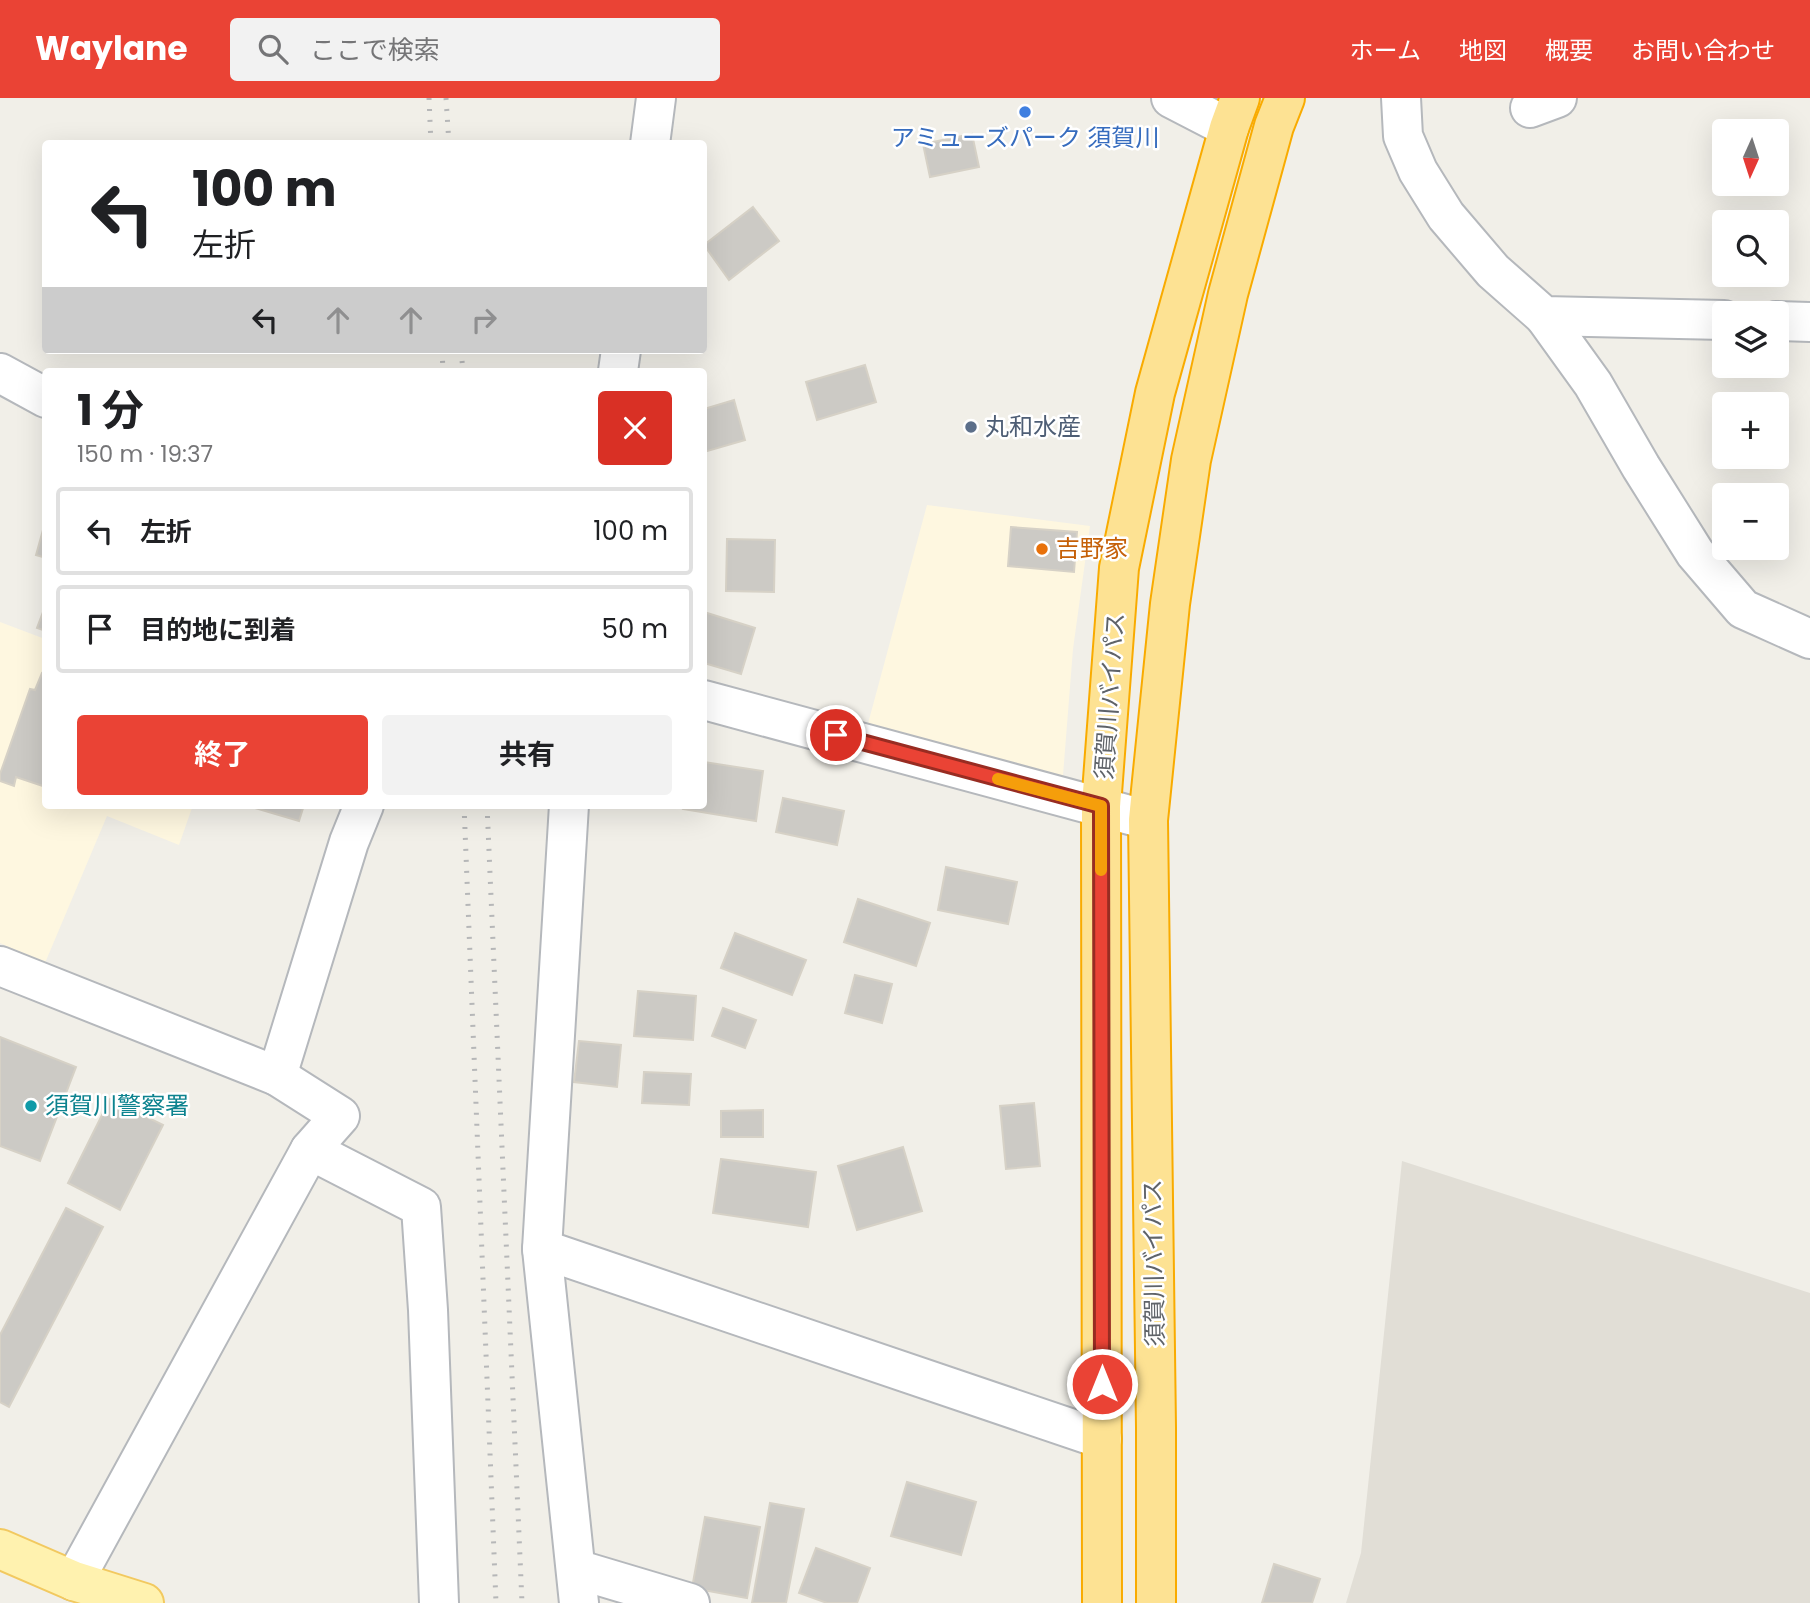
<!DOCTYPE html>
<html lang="ja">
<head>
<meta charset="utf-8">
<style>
	body { margin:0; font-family:Poppins,"Noto Sans JP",sans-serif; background:#f2f2f2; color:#202124; height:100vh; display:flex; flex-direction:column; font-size:26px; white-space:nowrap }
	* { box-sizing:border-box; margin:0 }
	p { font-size:23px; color:#757577 }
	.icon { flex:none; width:38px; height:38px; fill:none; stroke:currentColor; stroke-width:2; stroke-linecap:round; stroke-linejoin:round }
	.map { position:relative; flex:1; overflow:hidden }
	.side { position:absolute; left:42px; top:270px; width:665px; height:441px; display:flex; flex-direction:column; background:#fff; border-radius:7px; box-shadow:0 7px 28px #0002 }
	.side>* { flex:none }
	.guide { position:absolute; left:42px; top:42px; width:665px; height:214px; border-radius:7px; box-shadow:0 7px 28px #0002; background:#fff; color:#202124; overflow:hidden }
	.needle { width:46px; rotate:183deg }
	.controls { position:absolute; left:1712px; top:21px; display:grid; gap:14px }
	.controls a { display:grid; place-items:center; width:77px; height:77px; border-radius:7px; background:#fff; box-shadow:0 7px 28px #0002; font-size:35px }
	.pin { position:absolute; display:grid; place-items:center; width:60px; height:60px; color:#fff; margin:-30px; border:4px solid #fff; border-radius:50%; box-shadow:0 2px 7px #0007 }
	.me { position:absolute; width:77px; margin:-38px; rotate:0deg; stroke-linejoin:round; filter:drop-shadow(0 0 5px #0008) }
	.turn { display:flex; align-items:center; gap:24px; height:147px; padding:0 35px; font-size:32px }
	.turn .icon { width:91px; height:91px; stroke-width:2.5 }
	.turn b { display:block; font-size:49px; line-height:60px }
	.lanes { display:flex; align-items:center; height:66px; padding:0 35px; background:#0003; justify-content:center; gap:35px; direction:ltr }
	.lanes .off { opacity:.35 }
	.round { display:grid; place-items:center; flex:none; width:74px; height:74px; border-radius:7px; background:#f2f2f2 }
	.headline { display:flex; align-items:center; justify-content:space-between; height:119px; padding:0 35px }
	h1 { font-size:42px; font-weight:700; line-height:52px }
	.button { display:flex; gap:14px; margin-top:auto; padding:14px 35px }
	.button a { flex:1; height:80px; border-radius:7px; background:#ea4335; color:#fff; font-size:28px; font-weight:700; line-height:80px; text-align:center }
	.button a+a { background:#f2f2f2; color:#202124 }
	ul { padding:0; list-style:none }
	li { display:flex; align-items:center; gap:21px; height:88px; margin:0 14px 10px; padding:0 21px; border:4px solid #e0e0e0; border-radius:7px }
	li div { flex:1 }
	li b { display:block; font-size:26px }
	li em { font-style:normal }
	header { display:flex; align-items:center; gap:42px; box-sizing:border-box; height:98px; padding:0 35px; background:#ea4335; color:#fff }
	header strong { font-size:33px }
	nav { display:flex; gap:38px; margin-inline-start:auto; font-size:24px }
	.search { width:490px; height:63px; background:#f2f2f2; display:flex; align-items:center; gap:18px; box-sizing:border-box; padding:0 24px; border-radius:7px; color:#757577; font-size:26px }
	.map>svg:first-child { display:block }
	.commercial { fill:#fef7e0 }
	.education { fill:#e1ded6 }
	.building { fill:#cccac5; stroke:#d6d1c6; stroke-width:2 }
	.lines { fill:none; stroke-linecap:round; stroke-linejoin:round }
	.minor-casing { stroke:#b5b8bc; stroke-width:42 }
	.major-casing { stroke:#f2c960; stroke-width:42 }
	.highway-casing { stroke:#f9ab00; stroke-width:42 }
	.minor { stroke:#fff; stroke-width:38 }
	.major { stroke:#fff2af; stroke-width:38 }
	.highway { stroke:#fde293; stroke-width:38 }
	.rail { stroke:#b6b7b8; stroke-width:5; stroke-dasharray:2 9; stroke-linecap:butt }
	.route-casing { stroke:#982c22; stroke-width:18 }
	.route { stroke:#ea4335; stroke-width:12 }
	.slow { stroke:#f59e0b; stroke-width:12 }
	.shop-dot { fill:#3f7fe0; stroke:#fff; stroke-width:2.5 }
	.service-dot { fill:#5c6f8a; stroke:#fff; stroke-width:2.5 }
	.food-dot { fill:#e8710a; stroke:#fff; stroke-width:2.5 }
	.culture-dot { fill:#0f9aa8; stroke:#fff; stroke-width:2.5 }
	.labels { text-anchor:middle; stroke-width:5; stroke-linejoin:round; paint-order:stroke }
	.shop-label { font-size:24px; fill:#366cbe; stroke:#fff }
	.service-label { font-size:24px; fill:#4e5e75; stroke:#fff; text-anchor:start }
	.food-label { font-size:24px; fill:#c56008; stroke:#fff; text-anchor:start }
	.street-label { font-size:24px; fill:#5f6368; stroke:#fff }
	.culture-label { font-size:24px; fill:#0d838f; stroke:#fff; text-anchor:start }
</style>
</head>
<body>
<header>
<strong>Waylane</strong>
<div class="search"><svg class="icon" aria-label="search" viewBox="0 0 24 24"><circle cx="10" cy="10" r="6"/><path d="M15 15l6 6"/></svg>ここで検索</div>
<nav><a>ホーム</a><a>地図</a><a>概要</a><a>お問い合わせ</a></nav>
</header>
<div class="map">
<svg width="1810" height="1505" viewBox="0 0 1810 1505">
	<rect width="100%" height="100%" fill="#f1efe8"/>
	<g class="commercial">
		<path d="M927 407 1090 428 1073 551 1062 690 866 633Z"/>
		<path d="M0 524 45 541 46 707H193L179 747 107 718 45 865 0 845Z"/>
	</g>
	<path class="education" d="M1402 1063 1810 1195V1505H1346L1361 1455Z"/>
	<g class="building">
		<path d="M972 36 979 69 930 79 923 46Z"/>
		<path d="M753 109 779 143 729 182 704 147Z"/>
		<path d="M865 267 876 304 817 322 806 284Z"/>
		<path d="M734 302 745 342 704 354V311Z"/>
		<path d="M46 421V460L36 457Z"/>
		<path d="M1011 429 1077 434 1074 474 1008 468Z"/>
		<path d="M727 441 775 442 774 494 726 493Z"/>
		<path d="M46 506V533L37 530Z"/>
		<path d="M704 514 755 530 741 576 704 565Z"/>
		<path d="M42 575 46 576V689L16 679 14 688 0 683V676L30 591 35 592Z"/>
		<path d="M704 664 763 673 756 723 683 711 684 707H704Z"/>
		<path d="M783 700 844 713 837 747 776 734Z"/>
		<path d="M245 707H304L299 723Z"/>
		<path d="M946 769 1017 784 1008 826 938 812Z"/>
		<path d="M858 801 930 825 916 868 844 844Z"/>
		<path d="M735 835 806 862 792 897 721 870Z"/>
		<path d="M855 877 892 886 882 925 845 915Z"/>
		<path d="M638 893 696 898 693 942 634 938Z"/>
		<path d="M723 910 756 922 745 950 712 938Z"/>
		<path d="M0 939 76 969 40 1063 0 1048Z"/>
		<path d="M579 943 621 947 617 989 574 984Z"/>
		<path d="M644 974 691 976 689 1007 642 1005Z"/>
		<path d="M110 1001 163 1027 120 1112 68 1085Z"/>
		<path d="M1034 1005 1040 1068 1006 1071 1000 1008Z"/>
		<path d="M763 1012V1039H721V1013Z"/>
		<path d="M903 1049 922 1113 857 1132 838 1068Z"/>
		<path d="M721 1061 816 1074 808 1129 713 1115Z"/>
		<path d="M66 1110 103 1129 9 1309 0 1304V1237Z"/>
		<path d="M907 1384 976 1404 961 1457 891 1438Z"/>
		<path d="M770 1405 804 1411 786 1505H752Z"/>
		<path d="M705 1419 760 1429 747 1500 692 1490Z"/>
		<path d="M816 1450 870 1470 857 1505H827L799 1495Z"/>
		<path d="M1274 1466 1320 1481 1312 1505H1262Z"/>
	</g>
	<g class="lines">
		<g class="minor-casing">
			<g id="minor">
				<path d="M1171 0 1229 30"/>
				<path d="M1401 0 1403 38 1418 73 1446 118 1493 173 1544 218 1724 222"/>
				<path d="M1530 10 1557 0"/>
				<path d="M650 46 656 0"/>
				<path d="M1544 218 1593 286 1641 369 1695 455 1743 511 1810 541"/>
				<path d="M1776 223 1810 224"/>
				<path d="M618 273 621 252"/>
				<path d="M0 275 46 300"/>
				<path d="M704 602 1148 722"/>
				<path d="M569 707 542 1151 579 1505"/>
				<path d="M0 868 277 978 340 1018 310 1052 421 1109 428 1212 439 1505"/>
				<path d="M277 978 349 744 364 707"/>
				<path d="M542 1151 1102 1341"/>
				<path d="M576 1471 690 1505"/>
				<path d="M74 1483 310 1052"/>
			</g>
		</g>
		<g class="major-casing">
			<path id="major" d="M0 1451 74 1483 144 1505"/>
		</g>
		<g class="highway-casing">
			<g id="highway">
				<path d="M1102 1505 1101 708 1119 470 1155 295 1229 30 1240 0"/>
				<path d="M1156 1505V1329L1148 722 1170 506 1191 362 1228 196 1274 28 1285 0"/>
			</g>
		</g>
		<use href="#minor" class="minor"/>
		<use href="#major" class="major"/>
		<use href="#highway" class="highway"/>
		<g class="rail">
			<path d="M429 0 431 46"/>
			<path d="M446 0 449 46"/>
			<path d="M442 252 443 273"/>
			<path d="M461 252 463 273"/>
			<path d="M464 707 496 1505"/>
			<path d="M487 707 522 1505"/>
		</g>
	</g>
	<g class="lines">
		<g class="route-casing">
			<path id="route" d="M836 637 1101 708 1102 1286"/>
		</g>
		<use href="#route" class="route"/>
		<path class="slow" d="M998 681 1101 708V772"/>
	</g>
	<circle class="shop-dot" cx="1025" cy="14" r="7"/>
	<circle class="service-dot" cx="971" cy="329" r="7"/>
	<circle class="food-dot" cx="1042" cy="451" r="7"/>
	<circle class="culture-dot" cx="31" cy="1008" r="7"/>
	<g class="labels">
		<g class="shop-label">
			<text x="1025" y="48">アミューズパーク 須賀川</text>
		</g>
		<g class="service-label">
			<text x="985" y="337">丸和水産</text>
		</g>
		<g class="food-label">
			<text x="1056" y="459">吉野家</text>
		</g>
		<g class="street-label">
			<text transform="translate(1110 598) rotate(-86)" y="8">須賀川バイパス</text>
			<text transform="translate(1154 1165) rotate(-91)" y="8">須賀川バイパス</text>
		</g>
		<g class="culture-label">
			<text x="45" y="1016">須賀川警察署</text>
		</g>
	</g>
</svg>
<div class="controls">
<a><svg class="needle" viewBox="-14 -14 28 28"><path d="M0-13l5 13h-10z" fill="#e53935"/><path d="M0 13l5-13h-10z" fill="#757577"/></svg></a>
<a><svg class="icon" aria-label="search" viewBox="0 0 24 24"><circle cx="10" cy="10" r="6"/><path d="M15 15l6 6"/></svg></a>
<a><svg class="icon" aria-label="layers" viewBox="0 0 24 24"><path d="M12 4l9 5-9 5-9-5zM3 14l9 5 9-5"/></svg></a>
<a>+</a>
<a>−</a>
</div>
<div class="pin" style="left:836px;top:637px;background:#d93025"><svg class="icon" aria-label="arrive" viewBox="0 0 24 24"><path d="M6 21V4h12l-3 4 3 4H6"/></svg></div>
<svg class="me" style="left:1102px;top:1286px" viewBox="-20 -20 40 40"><circle r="17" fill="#ea4335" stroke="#fff" stroke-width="3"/><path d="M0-11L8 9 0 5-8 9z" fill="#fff"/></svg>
<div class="guide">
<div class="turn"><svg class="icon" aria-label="left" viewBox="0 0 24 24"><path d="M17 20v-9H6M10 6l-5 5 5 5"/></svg><div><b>100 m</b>左折</div></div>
<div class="lanes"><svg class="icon" aria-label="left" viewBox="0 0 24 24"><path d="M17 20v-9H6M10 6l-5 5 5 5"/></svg><svg class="icon off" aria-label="ahead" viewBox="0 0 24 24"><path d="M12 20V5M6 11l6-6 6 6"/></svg><svg class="icon off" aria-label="ahead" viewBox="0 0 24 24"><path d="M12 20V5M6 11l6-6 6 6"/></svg><svg class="icon off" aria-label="right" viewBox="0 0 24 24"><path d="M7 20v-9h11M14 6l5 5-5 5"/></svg></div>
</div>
<section class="side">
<div class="headline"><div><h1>1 分</h1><p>150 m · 19:37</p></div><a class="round" style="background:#d93025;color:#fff"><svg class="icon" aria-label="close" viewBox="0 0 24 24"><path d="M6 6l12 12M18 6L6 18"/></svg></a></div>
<ul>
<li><svg class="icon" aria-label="left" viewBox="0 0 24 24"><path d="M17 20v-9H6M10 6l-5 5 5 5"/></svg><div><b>左折</b></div><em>100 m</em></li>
<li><svg class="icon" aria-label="arrive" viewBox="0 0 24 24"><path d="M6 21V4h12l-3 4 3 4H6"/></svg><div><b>目的地に到着</b></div><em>50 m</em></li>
</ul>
<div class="button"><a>終了</a><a>共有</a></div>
</section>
</div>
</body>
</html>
